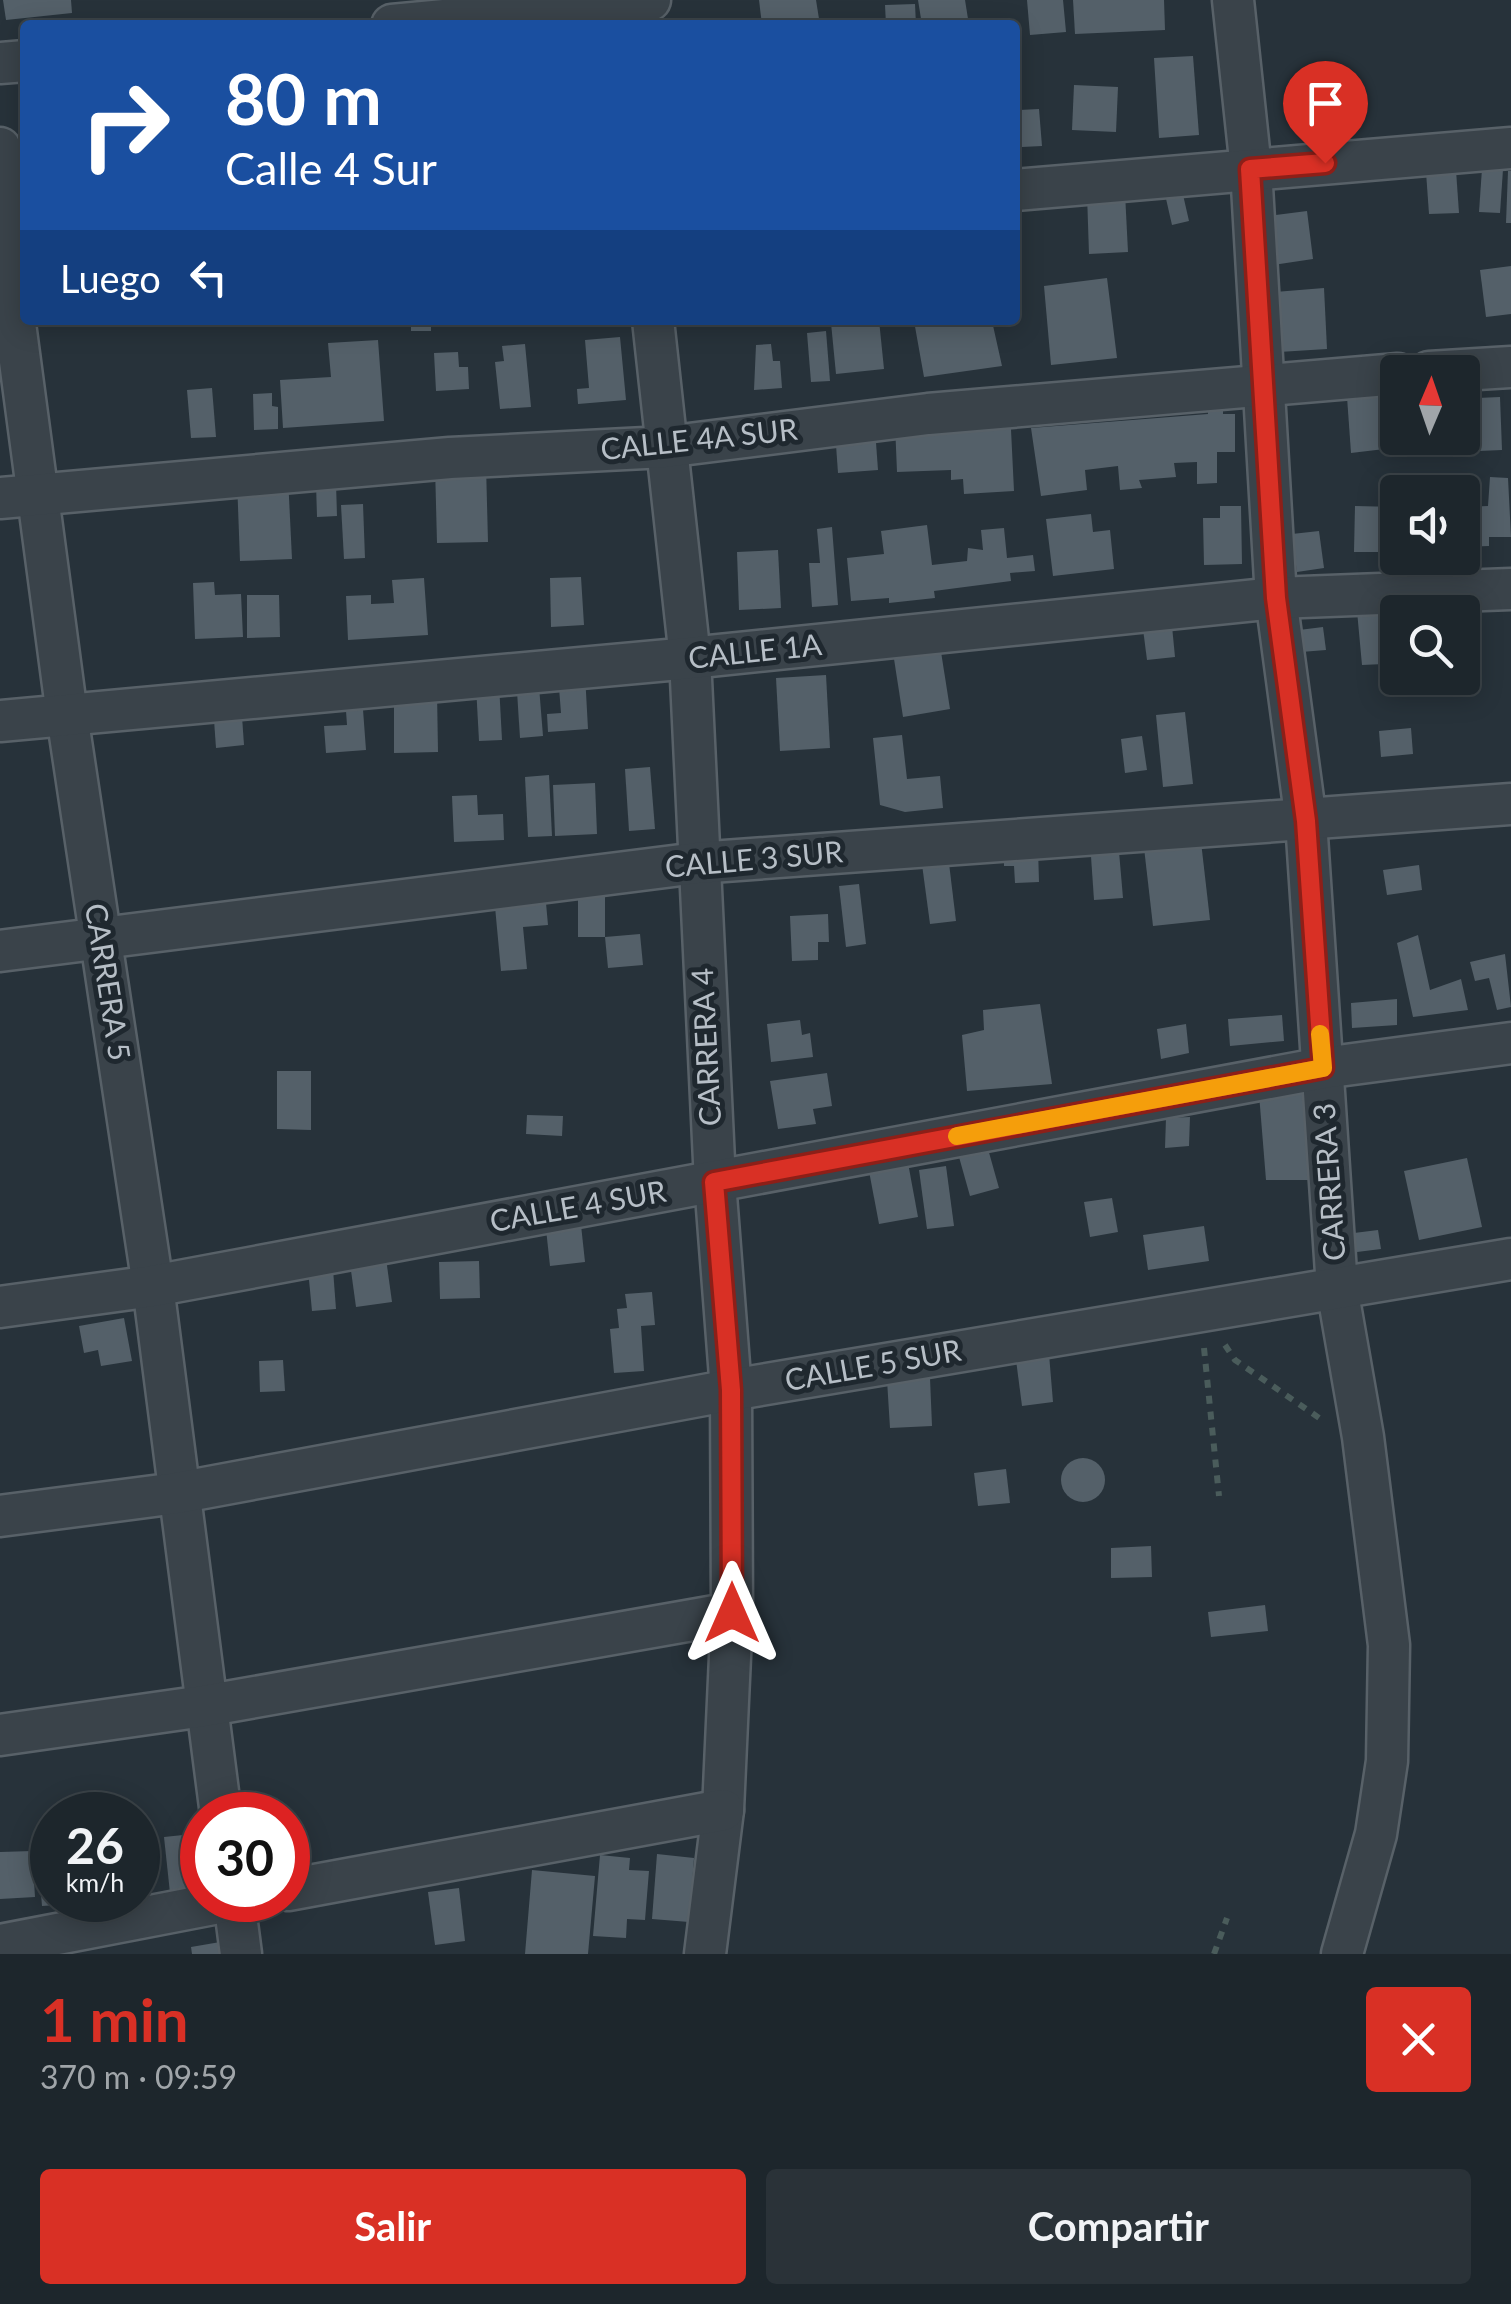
<!DOCTYPE html>
<html lang="es">
<head>
<meta charset="utf-8">
<style>
	body { margin:0; font-family:Lato,sans-serif; background:#2a3238; color:#f1f3f6; height:100vh; display:flex; flex-direction:column; font-size:38px; white-space:nowrap }
	* { box-sizing:border-box; margin:0 }
	p { font-size:32px; color:#a0a5a9 }
	.icon { flex:none; width:55px; height:55px; fill:none; stroke:currentColor; stroke-width:2; stroke-linecap:round; stroke-linejoin:round }
	.map { position:relative; height:1954px; overflow:hidden }
	.drawer { display:flex; flex-direction:column; background:#1d262c; flex:1 }
	.drawer>* { flex:none }
	.guide { position:absolute; left:20px; top:20px; width:1000px; height:305px; border-radius:10px; box-shadow:0 5px 25px #0003,0 0 0 2px #3b4348; background:#1a4fa0; color:#fff; overflow:hidden }
	.needle { width:65px; rotate:2deg }
	.fabs { position:absolute; left:1380px; top:355px; display:grid; gap:20px }
	.fabs a { display:grid; place-items:center; width:100px; height:100px; border-radius:10px; background:#1d262c; box-shadow:0 5px 25px #0003,0 0 0 2px #3b4348; font-size:50px }
	.speed { position:absolute; left:30px; top:1792px; display:flex; gap:20px; font-size:50px; font-weight:700; text-align:center }
	.speed>* { display:grid; place-content:center; width:130px; height:130px; border-radius:50%; background:#1d262c; box-shadow:0 5px 25px #0003,0 0 0 2px #3b4348; line-height:1 }
	.speed small { font-size:25px; font-weight:400 }
	.speed .limit { border:15px solid #d22; background:#fff; color:#111 }
	.pin { position:absolute; display:grid; place-items:center; width:85px; height:85px; color:#fff; margin:-102px -42px; border-radius:50% 50% 50% 0; rotate:-45deg; box-shadow:0 0 10px #0007 }
	.pin .icon { rotate:45deg }
	.me { position:absolute; width:110px; margin:-55px; rotate:0deg; stroke-linejoin:round; filter:drop-shadow(0 0 8px #0008) }
	.turn { display:flex; align-items:center; gap:35px; height:210px; padding:0 40px; font-size:45px }
	.turn .icon { width:130px; height:130px; stroke-width:2.5 }
	.turn b { display:block; font-size:70px; line-height:85px }
	.then { display:flex; align-items:center; height:95px; padding:0 40px; background:#0003; gap:20px; font-size:38px }
	.round { display:grid; place-items:center; flex:none; width:105px; height:105px; border-radius:10px; background:#2a3238 }
	.summary { display:flex; align-items:center; justify-content:space-between; height:170px; padding:0 40px }
	h1 { font-size:60px; font-weight:700; line-height:75px; color:#d93025 }
	.primary-button { display:flex; gap:20px; margin-top:auto; padding:20px 40px }
	.primary-button a { flex:1; height:115px; border-radius:10px; background:#d93025; color:#fff; font-size:40px; font-weight:700; line-height:115px; text-align:center }
	.primary-button a+a { background:#2a3238; color:#f1f3f6 }
	.map>svg:first-child { display:block }
	.building { fill:#546069 }
	.lines { fill:none; stroke-linecap:round; stroke-linejoin:round }
	.minor-casing { stroke:#586168; stroke-width:45 }
	.path { stroke:#4a5c5b; stroke-width:6; stroke-dasharray:8 8; stroke-linecap:butt }
	.minor { stroke:#3a434a; stroke-width:40 }
	.route-casing { stroke:#8d1f18; stroke-width:25 }
	.route { stroke:#d93025; stroke-width:18 }
	.slow { stroke:#f59e0b; stroke-width:18 }
	.labels { text-anchor:middle; stroke-width:10; stroke-linejoin:round; paint-order:stroke }
	.street-label { font-size:30px; fill:#b6bec6; stroke:#1f282f }
</style>
</head>
<body>
<div class="map">
<svg width="1511" height="1954" viewBox="0 0 1511 1954">
	<rect width="100%" height="100%" fill="#27323a"/>
	<g class="building">
		<path d="M3 0H71L72 13 6 20Z"/>
		<path d="M759 0H816L820 25H762Z"/>
		<path d="M918 0H965L969 25H922Z"/>
		<path d="M1027 0H1063L1066 32 1030 35Z"/>
		<path d="M1073 0H1164L1165 30 1075 34Z"/>
		<path d="M915 4 916 25H886L885 5Z"/>
		<path d="M1193 56 1199 135 1159 138 1154 58Z"/>
		<path d="M1074 85 1118 87 1116 132 1072 130Z"/>
		<path d="M1039 109 1042 146 1022 147 1019 110Z"/>
		<path d="M1483 154 1504 155 1500 213 1479 212Z"/>
		<path d="M1455 156 1459 213 1429 214 1425 158Z"/>
		<path d="M1508 171H1511V223H1506Z"/>
		<path d="M1181 186 1189 221 1172 225 1164 190Z"/>
		<path d="M1125 193 1128 252 1089 254 1087 194Z"/>
		<path d="M1307 211 1313 259 1273 265 1267 216Z"/>
		<path d="M1511 266V314L1486 317 1480 270Z"/>
		<path d="M1107 278 1117 358 1051 365 1044 286Z"/>
		<path d="M1324 288 1327 349 1279 352 1275 292Z"/>
		<rect x="411" y="320" width="20" height="11"/>
		<path d="M879 320 884 369 836 374 831 323Z"/>
		<path d="M957 320 959 324 992 321 1002 366 924 377 914 321Z"/>
		<path d="M826 331 830 381 811 382 807 333Z"/>
		<path d="M620 337 626 400 578 404 577 389 589 388 585 340Z"/>
		<path d="M378 340 384 421 283 428 280 380 331 377 328 343Z"/>
		<path d="M525 344 531 407 500 409 495 362 504 361 502 346Z"/>
		<path d="M771 344 773 361H780L782 388 754 390 756 345Z"/>
		<path d="M458 352 459 367H468L469 389 436 391 434 353Z"/>
		<path d="M1398 380 1393 448 1351 453 1346 383Z"/>
		<path d="M212 388 216 437 191 438 187 390Z"/>
		<path d="M272 393V406L278 407V429L254 430 253 394Z"/>
		<path d="M1500 397 1502 450 1479 451 1477 398Z"/>
		<path d="M1207 398H1223V414H1235V452H1217V483L1197 484V462L1174 463 1176 477 1139 480 1142 488 1120 490 1118 466 1085 470 1087 490 1041 496 1031 428 1208 414Z"/>
		<path d="M1010 409 1014 491 964 494 963 479 951 480V470L897 472 895 424Z"/>
		<path d="M875 429 878 470 838 473 835 431Z"/>
		<path d="M486 465 488 542 437 543 435 466Z"/>
		<path d="M288 477 292 559 240 561 237 480Z"/>
		<path d="M1490 477 1508 478 1511 537H1489V546L1462 547V507L1488 506Z"/>
		<path d="M316 483H336L337 516 317 517Z"/>
		<path d="M363 504 365 558 344 559 341 505Z"/>
		<path d="M1220 506H1241L1242 564 1204 565 1203 518H1220Z"/>
		<path d="M1355 506 1398 507V552H1354Z"/>
		<path d="M1091 514 1093 532 1110 530 1114 569 1053 576 1046 519Z"/>
		<path d="M927 525 932 565 967 561 968 548 983 550 981 530 1004 528 1007 558 1033 555 1035 571 1010 573 1011 581 934 591 935 598 889 603V598L851 601 847 558 884 554 881 531Z"/>
		<path d="M832 527 838 605 812 607 809 563H820L817 529Z"/>
		<path d="M1319 531 1324 568 1297 572 1292 534Z"/>
		<path d="M778 550 781 608 739 610 737 552Z"/>
		<path d="M581 577 584 625 551 627 550 578Z"/>
		<path d="M424 578 428 635 348 640 346 596 371 595V604L394 603 392 580Z"/>
		<path d="M214 582 215 595 241 594 243 637 195 639 193 583Z"/>
		<path d="M247 595H279L280 637 247 638Z"/>
		<path d="M1396 607 1398 640 1382 642 1384 664 1362 665 1357 611Z"/>
		<path d="M1172 626 1175 657 1147 660 1143 629Z"/>
		<path d="M1323 627 1326 650 1301 652 1299 630Z"/>
		<path d="M939 639 950 709 903 717 892 646Z"/>
		<path d="M538 674 543 736 520 738 516 676Z"/>
		<path d="M585 674 588 729 548 732 547 714 561 713 558 675Z"/>
		<path d="M826 675 830 748 780 751 776 678Z"/>
		<path d="M499 684 502 740 479 741 476 686Z"/>
		<path d="M394 692H437L438 752 394 753Z"/>
		<path d="M362 696 366 750 326 753 324 726 347 725 345 697Z"/>
		<path d="M241 702 244 745 216 748 214 720Z"/>
		<path d="M1185 712 1193 784 1163 787 1156 715Z"/>
		<path d="M1411 728 1413 754 1381 757 1379 731Z"/>
		<path d="M902 735 907 779 940 776 943 808 905 812 880 805 873 738Z"/>
		<path d="M1142 736 1147 770 1125 773 1121 739Z"/>
		<path d="M650 767 655 829 629 831 625 769Z"/>
		<path d="M549 775 552 836 528 837 525 777Z"/>
		<path d="M595 783 597 834 555 836 553 785Z"/>
		<path d="M477 795 478 815 503 814 504 840 454 842 452 796Z"/>
		<path d="M1200 833 1210 920 1153 926 1143 839Z"/>
		<path d="M1118 840 1123 898 1094 900 1090 842Z"/>
		<path d="M1038 848 1039 882 1015 883 1014 866H1004V859Z"/>
		<path d="M948 855 956 921 930 924 921 857Z"/>
		<path d="M1419 865 1422 890 1387 895 1383 870Z"/>
		<path d="M859 884 866 944 846 947 839 886Z"/>
		<path d="M605 889V937H578V890Z"/>
		<path d="M545 892 548 925 523 927 527 969 501 971 494 896Z"/>
		<path d="M828 914 829 942H818V960L792 961 790 916Z"/>
		<path d="M640 934 643 965 608 968 605 937Z"/>
		<path d="M1418 935 1430 990 1461 979 1468 1010 1413 1017 1397 943Z"/>
		<path d="M1505 954 1511 1007 1497 1010 1489 978 1475 981 1470 962Z"/>
		<path d="M1397 999V1025L1352 1028 1351 1003Z"/>
		<path d="M1040 1004 1052 1084 967 1091 962 1035 984 1030 983 1010Z"/>
		<path d="M1282 1015 1284 1041 1230 1046 1228 1019Z"/>
		<path d="M800 1020 802 1035 810 1033 813 1057 771 1062 767 1024Z"/>
		<path d="M1186 1024 1189 1053 1161 1059 1157 1029Z"/>
		<path d="M277 1071H311V1130L277 1129Z"/>
		<path d="M827 1073 832 1106 813 1109 816 1124 778 1129 770 1081Z"/>
		<path d="M1308 1092 1312 1180H1266L1259 1094Z"/>
		<path d="M527 1115 563 1116 562 1136 526 1134Z"/>
		<path d="M1190 1117 1189 1146 1165 1148 1166 1118Z"/>
		<path d="M988 1149 999 1188 970 1196 959 1157Z"/>
		<path d="M1467 1158 1482 1227 1419 1240 1404 1171Z"/>
		<path d="M908 1163 918 1217 879 1224 869 1171Z"/>
		<path d="M946 1166 954 1226 927 1229 919 1170Z"/>
		<path d="M1112 1198 1118 1232 1090 1237 1084 1202Z"/>
		<path d="M581 1225 585 1262 550 1266 546 1229Z"/>
		<path d="M1204 1226 1209 1261 1148 1270 1143 1235Z"/>
		<path d="M1378 1230 1381 1249 1349 1253 1346 1234Z"/>
		<path d="M385 1251 392 1302 356 1307 349 1256Z"/>
		<path d="M332 1256 336 1309 312 1311 307 1259Z"/>
		<path d="M479 1261 480 1298 440 1299 439 1262Z"/>
		<path d="M652 1292 655 1325 641 1326 644 1371 614 1373 610 1329 619 1328 617 1309 627 1308 625 1294Z"/>
		<path d="M124 1318 132 1361 101 1366 98 1350 84 1353 79 1326Z"/>
		<path d="M1049 1354 1053 1402 1022 1406 1016 1360Z"/>
		<path d="M283 1360 285 1391 260 1392 259 1361Z"/>
		<path d="M930 1378 932 1426 890 1428 887 1380Z"/>
		<circle cx="1083" cy="1480" r="22"/>
		<path d="M1006 1469 1010 1503 978 1506 974 1473Z"/>
		<path d="M1151 1546 1152 1577 1111 1578V1548Z"/>
		<path d="M1265 1605 1268 1631 1211 1637 1208 1612Z"/>
		<path d="M52 1831V1900L87 1903 42 1906 36 1833Z"/>
		<path d="M202 1833V1889L170 1893 164 1837Z"/>
		<path d="M32 1851 35 1897 0 1899V1852Z"/>
		<path d="M657 1854 694 1858 689 1922 652 1919Z"/>
		<path d="M600 1855 630 1858 629 1870 649 1871 645 1920 627 1919 626 1938 593 1936Z"/>
		<path d="M532 1870 595 1876 588 1954H525Z"/>
		<path d="M459 1888 465 1941 435 1945 428 1892Z"/>
		<path d="M226 1941 228 1954H192L191 1947Z"/>
	</g>
	<g class="lines">
		<g class="minor-casing">
			<g id="minor">
				<path d="M1233 0 1251 169 1276 598 1306 821 1337 1288 1363 1437 1389 1645 1387 1761 1376 1834 1342 1954"/>
				<path d="M392 25 650 0"/>
				<path d="M0 63 25 61"/>
				<path d="M0 148 10 286 67 715 153 1286 221 1815"/>
				<path d="M1015 190 1511 148"/>
				<path d="M653 320 690 658 715 1182 731 1390 732 1613 723 1810 705 1954"/>
				<path d="M1429 372 1511 367"/>
				<path d="M0 498 450 458 665 447 928 414 1398 374"/>
				<path d="M0 721 690 658 1276 598 1511 589"/>
				<path d="M0 951 697 863 1511 804"/>
				<path d="M0 1307 153 1286 1323 1068 1511 1043"/>
				<path d="M0 1516 177 1493 731 1390 1511 1259"/>
				<path d="M0 1735 204 1706 732 1613"/>
				<path d="M288 1890 723 1810"/>
				<path d="M234 1900 241 1954"/>
				<path d="M0 1945 234 1900"/>
			</g>
		</g>
		<g class="path">
			<path d="M1225 1345 1235 1360 1325 1422"/>
			<path d="M1204 1348 1219 1496"/>
			<path d="M1214 1954 1227 1918"/>
		</g>
		<use href="#minor" class="minor"/>
	</g>
	<g class="lines">
		<g class="route-casing">
			<path id="route" d="M732 1613 731 1390 714 1182 1323 1068 1306 821 1276 598 1250 169 1325 163"/>
		</g>
		<use href="#route" class="route"/>
		<path class="slow" d="M957 1136 1323 1068 1320 1034"/>
	</g>
	<g class="labels">
		<g class="street-label">
			<text transform="translate(699 440) rotate(-6)" y="10">CALLE 4A SUR</text>
			<text transform="translate(755 652) rotate(-6)" y="10">CALLE 1A</text>
			<text transform="translate(754 860) rotate(-5)" y="10">CALLE 3 SUR</text>
			<text transform="translate(107 982) rotate(81)" y="10">CARRERA 5</text>
			<text transform="translate(707 1047) rotate(-93)" y="10">CARRERA 4</text>
			<text transform="translate(1330 1182) rotate(-94)" y="10">CARRERA 3</text>
			<text transform="translate(578 1207) rotate(-10)" y="10">CALLE 4 SUR</text>
			<text transform="translate(873 1366) rotate(-10)" y="10">CALLE 5 SUR</text>
		</g>
	</g>
</svg>
<div class="fabs">
<a><svg class="needle" viewBox="-14 -14 28 28"><path d="M0-13l5 13h-10z" fill="#e53935"/><path d="M0 13l5-13h-10z" fill="#a0a5a9"/></svg></a>
<a><svg class="icon" aria-label="sound" viewBox="0 0 24 24"><path d="M4 9h4l5-4v14l-5-4H4zM17 9q2 3 0 6"/></svg></a>
<a><svg class="icon" aria-label="search" viewBox="0 0 24 24"><circle cx="10" cy="10" r="6"/><path d="M15 15l6 6"/></svg></a>
</div>
<div class="speed"><div>26<small>km/h</small></div><div class="limit">30</div></div>
<div class="pin" style="left:1325px;top:163px;background:#d93025"><svg class="icon" aria-label="arrive" viewBox="0 0 24 24"><path d="M6 21V4h12l-3 4 3 4H6"/></svg></div>
<svg class="me" style="left:732px;top:1613px" viewBox="-20 -20 40 40"><path d="M0-17L14 15 0 8-14 15z" fill="#d93025" stroke="#fff" stroke-width="4"/></svg>
<div class="guide">
<div class="turn"><svg class="icon" aria-label="right" viewBox="0 0 24 24"><path d="M7 20v-9h11M14 6l5 5-5 5"/></svg><div><b>80 m</b>Calle 4 Sur</div></div>
<div class="then">Luego<svg class="icon" aria-label="left" viewBox="0 0 24 24"><path d="M17 20v-9H6M10 6l-5 5 5 5"/></svg></div>
</div>
</div>
<section class="drawer">
<div class="summary"><div><h1>1 min</h1><p>370 m · 09:59</p></div><a class="round" style="background:#d93025;color:#fff"><svg class="icon" aria-label="close" viewBox="0 0 24 24"><path d="M6 6l12 12M18 6L6 18"/></svg></a></div>
<div class="primary-button"><a>Salir</a><a>Compartir</a></div>
</section>
</body>
</html>
